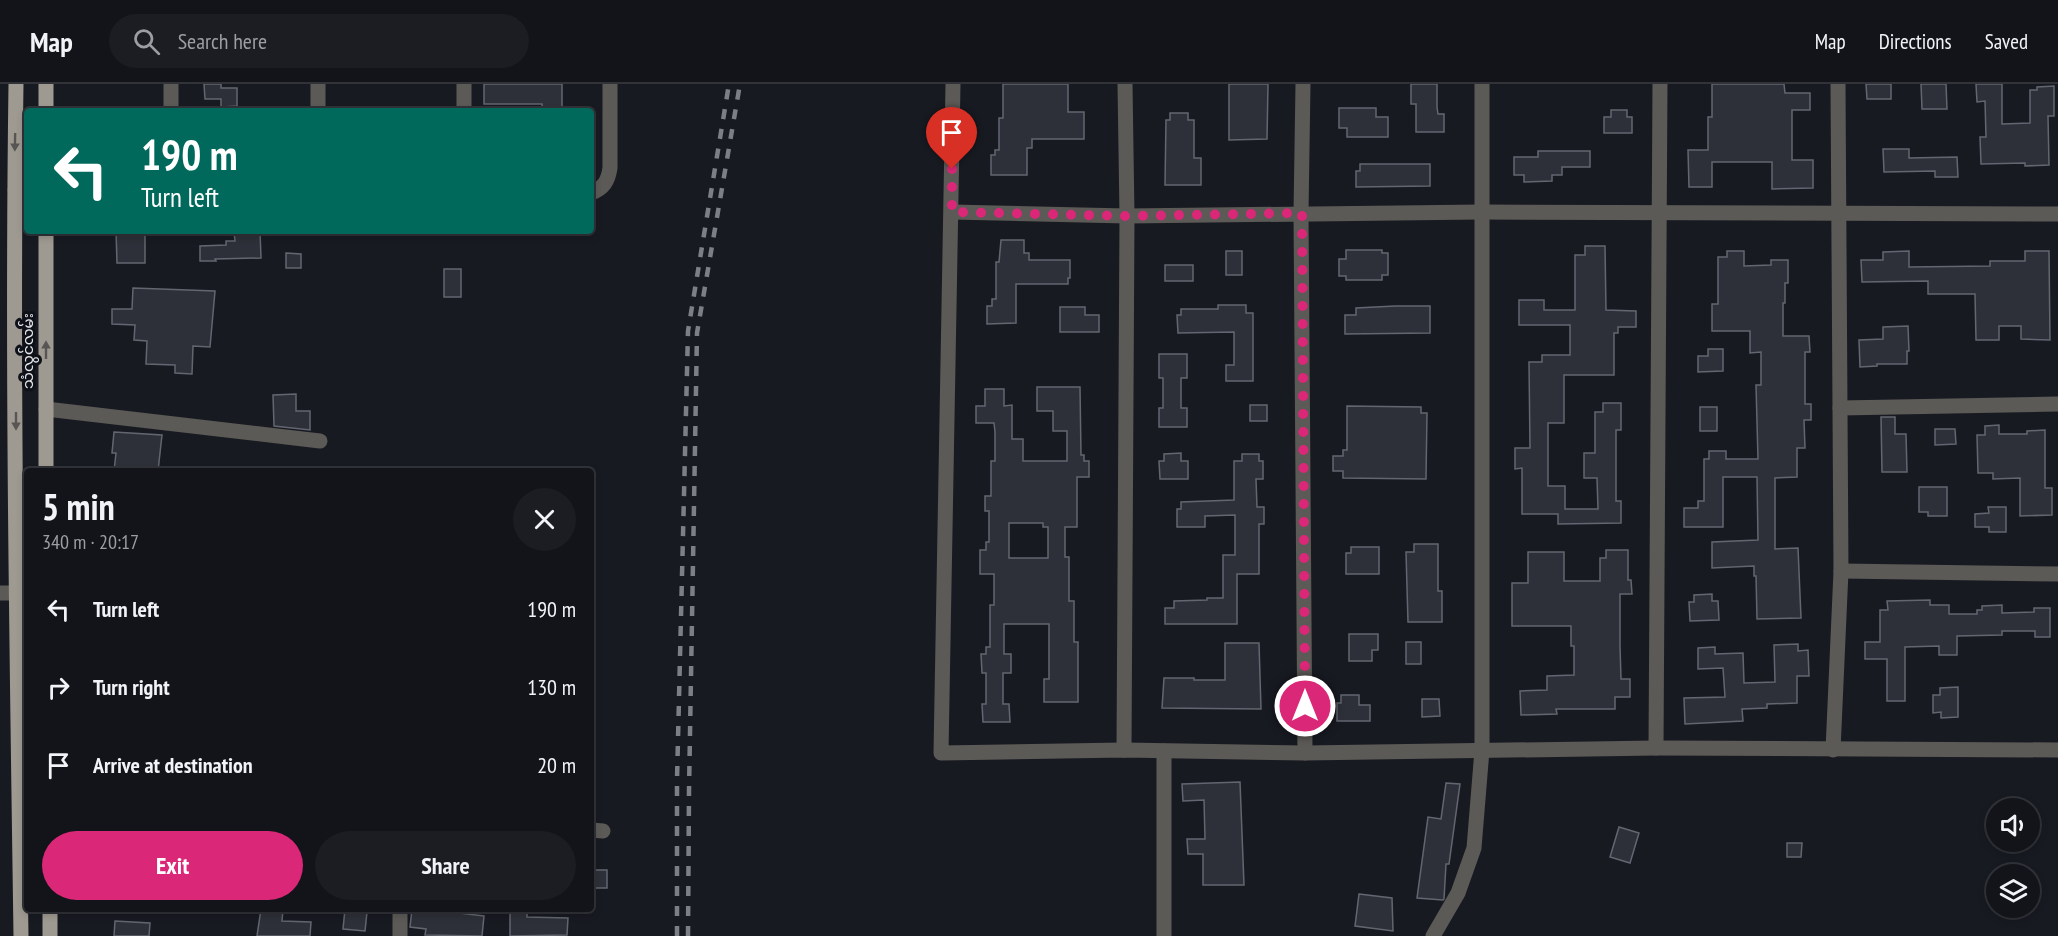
<!DOCTYPE html>
<html lang="en">
<head>
<meta charset="utf-8">
<style>
	body { margin:0; font-family:"PT Sans Narrow","Noto Sans Myanmar",sans-serif; background:#1b1d23; color:#f1f3f6; height:100vh; display:flex; flex-direction:column; font-size:22px; white-space:nowrap }
	* { box-sizing:border-box; margin:0 }
	p { font-size:20px; color:#9c9ea2 }
	.icon { flex:none; width:33px; height:33px; fill:none; stroke:currentColor; stroke-width:2; stroke-linecap:round; stroke-linejoin:round }
	.map { position:relative; flex:1; overflow:hidden }
	.sheet { position:absolute; left:24px; top:384px; width:570px; height:444px; display:flex; flex-direction:column; background:#12141a; border-radius:6px; box-shadow:0 3px 9px #0003,0 0 0 2px #313339 }
	.sheet>* { flex:none }
	.top-card { position:absolute; left:24px; top:24px; width:570px; height:126px; border-radius:6px; box-shadow:0 3px 9px #0003,0 0 0 2px #313339; background:#00695c; color:#fff; overflow:hidden }
	.buttons { position:absolute; left:1986px; top:714px; display:grid; gap:12px }
	.buttons a { display:grid; place-items:center; width:54px; height:54px; border-radius:50%; background:#12141a; box-shadow:0 3px 9px #0003,0 0 0 2px #313339; font-size:30px }
	.pin { position:absolute; display:grid; place-items:center; width:51px; height:51px; color:#fff; margin:-62px -26px; border-radius:50% 50% 50% 0; rotate:-45deg; box-shadow:0 0 6px #0007 }
	.pin .icon { rotate:45deg }
	.me { position:absolute; width:66px; margin:-33px; rotate:0deg; stroke-linejoin:round; filter:drop-shadow(0 0 4px #0008) }
	.turn { display:flex; align-items:center; gap:21px; height:126px; padding:0 18px; font-size:27px }
	.turn .icon { width:78px; height:78px; stroke-width:2.5 }
	.turn b { display:block; font-size:42px; line-height:51px }
	.round { display:grid; place-items:center; flex:none; width:63px; height:63px; border-radius:32px; background:#1b1d23 }
	.headline { display:flex; align-items:center; justify-content:space-between; height:102px; padding:0 18px }
	h1 { font-size:36px; font-weight:800; line-height:45px }
	.primary-button { display:flex; gap:12px; margin-top:auto; padding:12px 18px }
	.primary-button a { flex:1; height:69px; border-radius:36px; background:#db2777; color:#fff; font-size:24px; font-weight:800; line-height:69px; text-align:center }
	.primary-button a+a { background:#1b1d23; color:#f1f3f6 }
	ul { padding:0; list-style:none }
	li { display:flex; align-items:center; gap:18px; height:78px; padding:0 18px }
	li div { flex:1 }
	li b { display:block; font-size:22px }
	li em { font-style:normal }
	header { display:flex; align-items:center; gap:36px; box-sizing:border-box; height:84px; padding:0 30px; background:#12141a; border-bottom:2px solid #313339 }
	header strong { font-size:28px }
	nav { display:flex; gap:33px; margin-inline-start:auto; font-size:21px }
	.search { width:420px; height:54px; background:#1b1d23; display:flex; align-items:center; gap:15px; box-sizing:border-box; padding:0 21px; border-radius:33px; color:#9c9ea2; font-size:22px }
	.map>svg:first-child { display:block }
	.building { fill:#2e3039; stroke:#636670; stroke-width:1.5; fill-rule:evenodd }
	.lines { fill:none; stroke-linecap:round; stroke-linejoin:round }
	.minor { stroke:#5c5a56; stroke-width:15 }
	.primary { stroke:#9f9a91; stroke-width:15 }
	.rail { stroke:#7d7f86; stroke-width:4.5; stroke-dasharray:10 10; stroke-linecap:butt }
	.oneway { fill:#575655 }
	.route { stroke:#db2777; stroke-width:10; stroke-dasharray:0 18 }
	.labels { text-anchor:middle; stroke-width:6; stroke-linejoin:round; paint-order:stroke }
	.street-label { font-size:15px; fill:#e7e9ee; stroke:#0f1119 }
</style>
</head>
<body>
<header>
<strong>Map</strong>
<div class="search"><svg class="icon" aria-label="search" viewBox="0 0 24 24"><circle cx="10" cy="10" r="6"/><path d="M15 15l6 6"/></svg>Search here</div>
<nav><a>Map</a><a>Directions</a><a>Saved</a></nav>
</header>
<div class="map">
<svg width="2058" height="852" viewBox="0 0 2058 852">
	<rect width="100%" height="100%" fill="#181a22"/>
	<g class="building">
		<path d="M204 0H221V4H237V22L221 23V15H205Z"/>
		<path d="M484 0H562V27H542V20H484Z"/>
		<path d="M1003 0H1068V28H1084V55H1032V64H1027V91H991V71H995V66H999V34H1003Z"/>
		<path d="M1229 0H1268L1267 55 1229 56Z"/>
		<path d="M1411 0H1437V23L1438 30H1444V48H1416V20H1411Z"/>
		<path d="M1712 0H1784L1785 9H1810V26H1792V76H1813V104L1772 105V78H1712V103H1689L1688 66H1708V33H1712Z"/>
		<path d="M1866 0H1891V15H1867Z"/>
		<path d="M1921 0H1946L1947 25H1922Z"/>
		<path d="M1976 0H2002V40L2030 39V6H2037V3L2054 2V32H2048L2049 81 2025 82V79L1981 80 1980 53H1986L1985 17 1977 18Z"/>
		<path d="M1339 24H1376V33H1388V53H1347V44H1339Z"/>
		<path d="M1611 26H1627V33H1632V49H1604V33H1611Z"/>
		<path d="M1170 29H1188V36H1194V74H1201V101H1165L1166 36H1170Z"/>
		<path d="M1883 65H1909V74L1957 73 1958 93H1935V87L1884 88Z"/>
		<path d="M1538 67H1590V83H1562V91H1552V97L1524 98V91H1514V73H1538Z"/>
		<path d="M1360 80H1430V102L1356 103V87H1360Z"/>
		<path d="M116 147H145V179H117Z"/>
		<path d="M260 147 261 174 215 175 216 177H200V162L226 161V157H235L234 148Z"/>
		<path d="M1001 156H1024V169H1029V176H1070V194H1068V200H1016V239L987 240V222H992V215H996V178H999Z"/>
		<path d="M1585 162H1605L1606 226 1636 227V243H1618V249H1614V291H1564V339H1548V402H1565V425H1598L1597 394H1584V369H1595V328H1603V319H1621V346H1616V417H1621V439L1558 440V430H1522V384L1515 385V364H1530L1529 278H1542V271H1570V241H1519V216H1544V226H1575V171H1585Z"/>
		<path d="M1346 166H1382V169H1388V191H1382V196H1346V192H1339V175H1346Z"/>
		<rect x="1226" y="167" width="16" height="24"/>
		<path d="M1727 167H1744V182L1771 181V176H1788V199H1785V219H1783V252H1809L1810 268H1805V320H1811V336H1804L1805 364H1797V393L1775 394V465L1798 464 1801 534 1757 535 1756 492H1754V482L1712 484V458L1758 456 1757 393H1723V443H1684V424H1698V417H1704V375H1709V367H1726V375H1758L1756 301H1761V268L1750 269V247H1712V220H1718V173H1727Z"/>
		<path d="M1909 167V183L1990 182V177H2025V167H2049L2050 256 2021 255V242H1999V256H1976L1975 210H1928V197L1862 198 1861 176H1883V168Z"/>
		<path d="M286 169 301 170V184H286Z"/>
		<rect x="1165" y="181" width="28" height="16"/>
		<rect x="444" y="185" width="17" height="28"/>
		<path d="M133 204 215 207 210 263 193 262 192 290 175 289V281L146 280 147 257 134 256 135 241 112 240V225H132Z"/>
		<path d="M1218 221H1246V229H1253V297H1226V281H1234V248L1178 249 1177 231H1181V225H1218Z"/>
		<path d="M1395 222H1430V249L1345 250V231H1356V224Z"/>
		<path d="M1060 223H1085V231H1099V248H1060Z"/>
		<path d="M1908 242 1909 267H1907V280H1877V282L1860 283 1859 256 1883 255V243Z"/>
		<path d="M1708 265H1723V287L1698 288V272H1708Z"/>
		<path d="M1159 270H1187V294H1181V324H1187V343H1159V324H1163V294H1159Z"/>
		<path d="M1037 303H1080L1081 371H1084V377H1089V393H1077V443H1065V473H1069V517H1074V558H1078V618H1044V595H1049V540H1004V570H1011V589H1003V620H1009L1010 638H983L982 620H986V589H982L981 570H986V563H990V521H994V490H980V466H986V458H989V427H985V412H991V377H995V348L994 339H976V322H985V305H1004V322L1012 321V355H1023V377H1067V347H1053V327H1037ZM1009 439H1043V443H1048V474H1009Z"/>
		<path d="M296 310V327H310V346L274 342 273 311Z"/>
		<rect x="1250" y="321" width="17" height="16"/>
		<path d="M1347 322 1421 323V329H1427L1426 395 1343 394V387H1333V372H1343V366H1347Z"/>
		<rect x="1700" y="323" width="17" height="24"/>
		<path d="M1881 333H1895V350H1906L1907 388H1882Z"/>
		<path d="M1999 341V350H2027V347L2045 346V404H2052V431L2020 432V394L1993 395V389H1978L1977 351H1985V342Z"/>
		<path d="M1935 345H1955L1956 360 1935 361Z"/>
		<path d="M114 348 162 351 158 387H114L116 369H112Z"/>
		<path d="M1181 369V377H1188V395H1160L1159 377H1164V370Z"/>
		<path d="M1242 370H1259V377H1263V395H1256L1257 423H1264V440H1259V490H1237V540H1165V524H1174V517L1207 516V514H1223V471H1235V431L1205 432V443H1177V425H1181V418L1234 416V377H1242Z"/>
		<path d="M1919 403H1947V432H1928V428H1919Z"/>
		<path d="M1988 423H2006V448H1989V443H1975V430L1989 429Z"/>
		<path d="M1414 460H1438V507H1442V538H1408L1406 468H1414Z"/>
		<path d="M1351 463H1379V490H1346V469H1351Z"/>
		<path d="M1606 466H1628V496H1631L1632 510H1620V562L1621 595H1630V613H1615V625H1556L1557 630 1521 631 1520 607 1547 606V592L1574 591V562H1571V542H1512V499H1528V468H1564V497H1600V474H1606Z"/>
		<path d="M1712 510V517H1718L1719 536 1690 537 1689 518H1694V511Z"/>
		<path d="M1930 516V521H1949V530H1977V526H1982V522L2002 521V529L2034 528V524H2050V553H2035V547H2002V551L1957 552V571H1939V562L1905 563V617H1887V575H1865V558H1880V526H1888L1887 517Z"/>
		<path d="M1349 550H1378V566H1372V577H1349Z"/>
		<rect x="1406" y="558" width="15" height="22"/>
		<path d="M1225 559H1259L1261 625 1162 624 1164 594H1194V596H1225Z"/>
		<path d="M1798 560V567L1808 566 1809 592H1797V619L1767 620V624L1742 625 1743 637 1685 640 1684 614 1725 613 1723 584 1698 585V564L1715 563V570L1743 569 1744 599 1775 598 1774 561Z"/>
		<path d="M1958 603V633L1941 634V628L1933 629V611H1940V604Z"/>
		<path d="M1341 611H1359V621H1370V637H1337V619H1341Z"/>
		<path d="M1422 615H1439L1440 632 1422 633Z"/>
		<path d="M1240 698 1244 801H1203V770H1188L1187 755H1205L1204 716 1183 717 1182 700Z"/>
		<path d="M1446 699 1460 700 1449 780H1446L1444 815 1443 816 1417 814 1428 733 1441 735Z"/>
		<path d="M1619 743 1639 749 1630 779 1610 773Z"/>
		<path d="M1787 759H1802L1801 773H1787Z"/>
		<rect x="591" y="786" width="16" height="18"/>
		<path d="M1359 810 1392 814 1393 847 1355 842Z"/>
		<path d="M261 825H283L282 837 311 838 310 852H257Z"/>
		<path d="M345 825 367 828 365 847 343 845Z"/>
		<path d="M412 825H442L441 827 484 832 482 852 425 851 426 845 410 843Z"/>
		<path d="M510 825H527V833L568 834 567 851 510 852Z"/>
		<path d="M115 837 150 839 149 852H114Z"/>
	</g>
	<g class="lines">
		<g class="minor">
			<path d="M171 0V27"/>
			<path d="M318 0V27"/>
			<path d="M464 0V27"/>
			<path d="M953 0 941 669 1124 666 1305 669 1656 664 2058 666"/>
			<path d="M1303 0 1301 129 1305 669"/>
			<path d="M15 106H27"/>
			<path d="M591 109C604 104 608 97 610 84V0"/>
			<path d="M952 128 1127 132 1481 128 2058 130"/>
			<path d="M1840 324 2058 320"/>
			<path d="M46 325 320 357"/>
			<path d="M1841 487 2058 490"/>
			<path d="M0 509H17L27 511"/>
			<path d="M1656 664 1660 0"/>
			<path d="M1124 666 1127 132 1125 0"/>
			<path d="M1833 666 1841 487 1838 0"/>
			<path d="M1164 667V852"/>
			<path d="M591 746 603 747"/>
			<path d="M400 852V825"/>
			<path d="M1433 852 1458 809 1474 764 1482 666V0"/>
		</g>
		<g class="primary">
			<path d="M16 0C12 284 17 568 21 852"/>
			<path d="M46 27V0"/>
			<path d="M46 147V387"/>
			<path d="M50 825V852"/>
		</g>
		<g class="rail">
			<path d="M677 852V696L688 247 729 0"/>
			<path d="M688 852 689 707 697 249 740 0"/>
		</g>
	</g>
	<defs><path id="oneway-solid" d="M-6-.8H1V-3.2L6.5 0L1 3.2V.8H-6Z" transform="scale(1.5)"/></defs>
	<g class="oneway">
		<use href="#oneway-solid" transform="translate(15 58) rotate(91)"/>
		<use href="#oneway-solid" transform="translate(46 266) rotate(-90)"/>
		<use href="#oneway-solid" transform="translate(16 337) rotate(90)"/>
	</g>
	<g class="lines">
		<path class="route" d="M952 85V128L1127 132 1302 129 1305 622"/>
	</g>
	<g class="labels">
		<g class="street-label">
			<text transform="translate(28 267) rotate(-90)" y="5">သံလွင်လမ်း</text>
		</g>
	</g>
</svg>
<div class="buttons">
<a><svg class="icon" aria-label="sound" viewBox="0 0 24 24"><path d="M4 9h4l5-4v14l-5-4H4zM17 9q2 3 0 6"/></svg></a>
<a><svg class="icon" aria-label="layers" viewBox="0 0 24 24"><path d="M12 4l9 5-9 5-9-5zM3 14l9 5 9-5"/></svg></a>
</div>
<div class="pin" style="left:952px;top:85px;background:#d93025"><svg class="icon" aria-label="arrive" viewBox="0 0 24 24"><path d="M6 21V4h12l-3 4 3 4H6"/></svg></div>
<svg class="me" style="left:1305px;top:622px" viewBox="-20 -20 40 40"><circle r="17" fill="#db2777" stroke="#fff" stroke-width="3"/><path d="M0-11L8 9 0 5-8 9z" fill="#fff"/></svg>
<div class="top-card">
<div class="turn"><svg class="icon" aria-label="left" viewBox="0 0 24 24"><path d="M17 20v-9H6M10 6l-5 5 5 5"/></svg><div><b>190 m</b>Turn left</div></div>
</div>
<section class="sheet">
<div class="headline"><div><h1>5 min</h1><p>340 m · 20:17</p></div><a class="round"><svg class="icon" aria-label="close" viewBox="0 0 24 24"><path d="M6 6l12 12M18 6L6 18"/></svg></a></div>
<ul>
<li><svg class="icon" aria-label="left" viewBox="0 0 24 24"><path d="M17 20v-9H6M10 6l-5 5 5 5"/></svg><div><b>Turn left</b></div><em>190 m</em></li>
<li><svg class="icon" aria-label="right" viewBox="0 0 24 24"><path d="M7 20v-9h11M14 6l5 5-5 5"/></svg><div><b>Turn right</b></div><em>130 m</em></li>
<li><svg class="icon" aria-label="arrive" viewBox="0 0 24 24"><path d="M6 21V4h12l-3 4 3 4H6"/></svg><div><b>Arrive at destination</b></div><em>20 m</em></li>
</ul>
<div class="primary-button"><a>Exit</a><a>Share</a></div>
</section>
</div>
</body>
</html>
